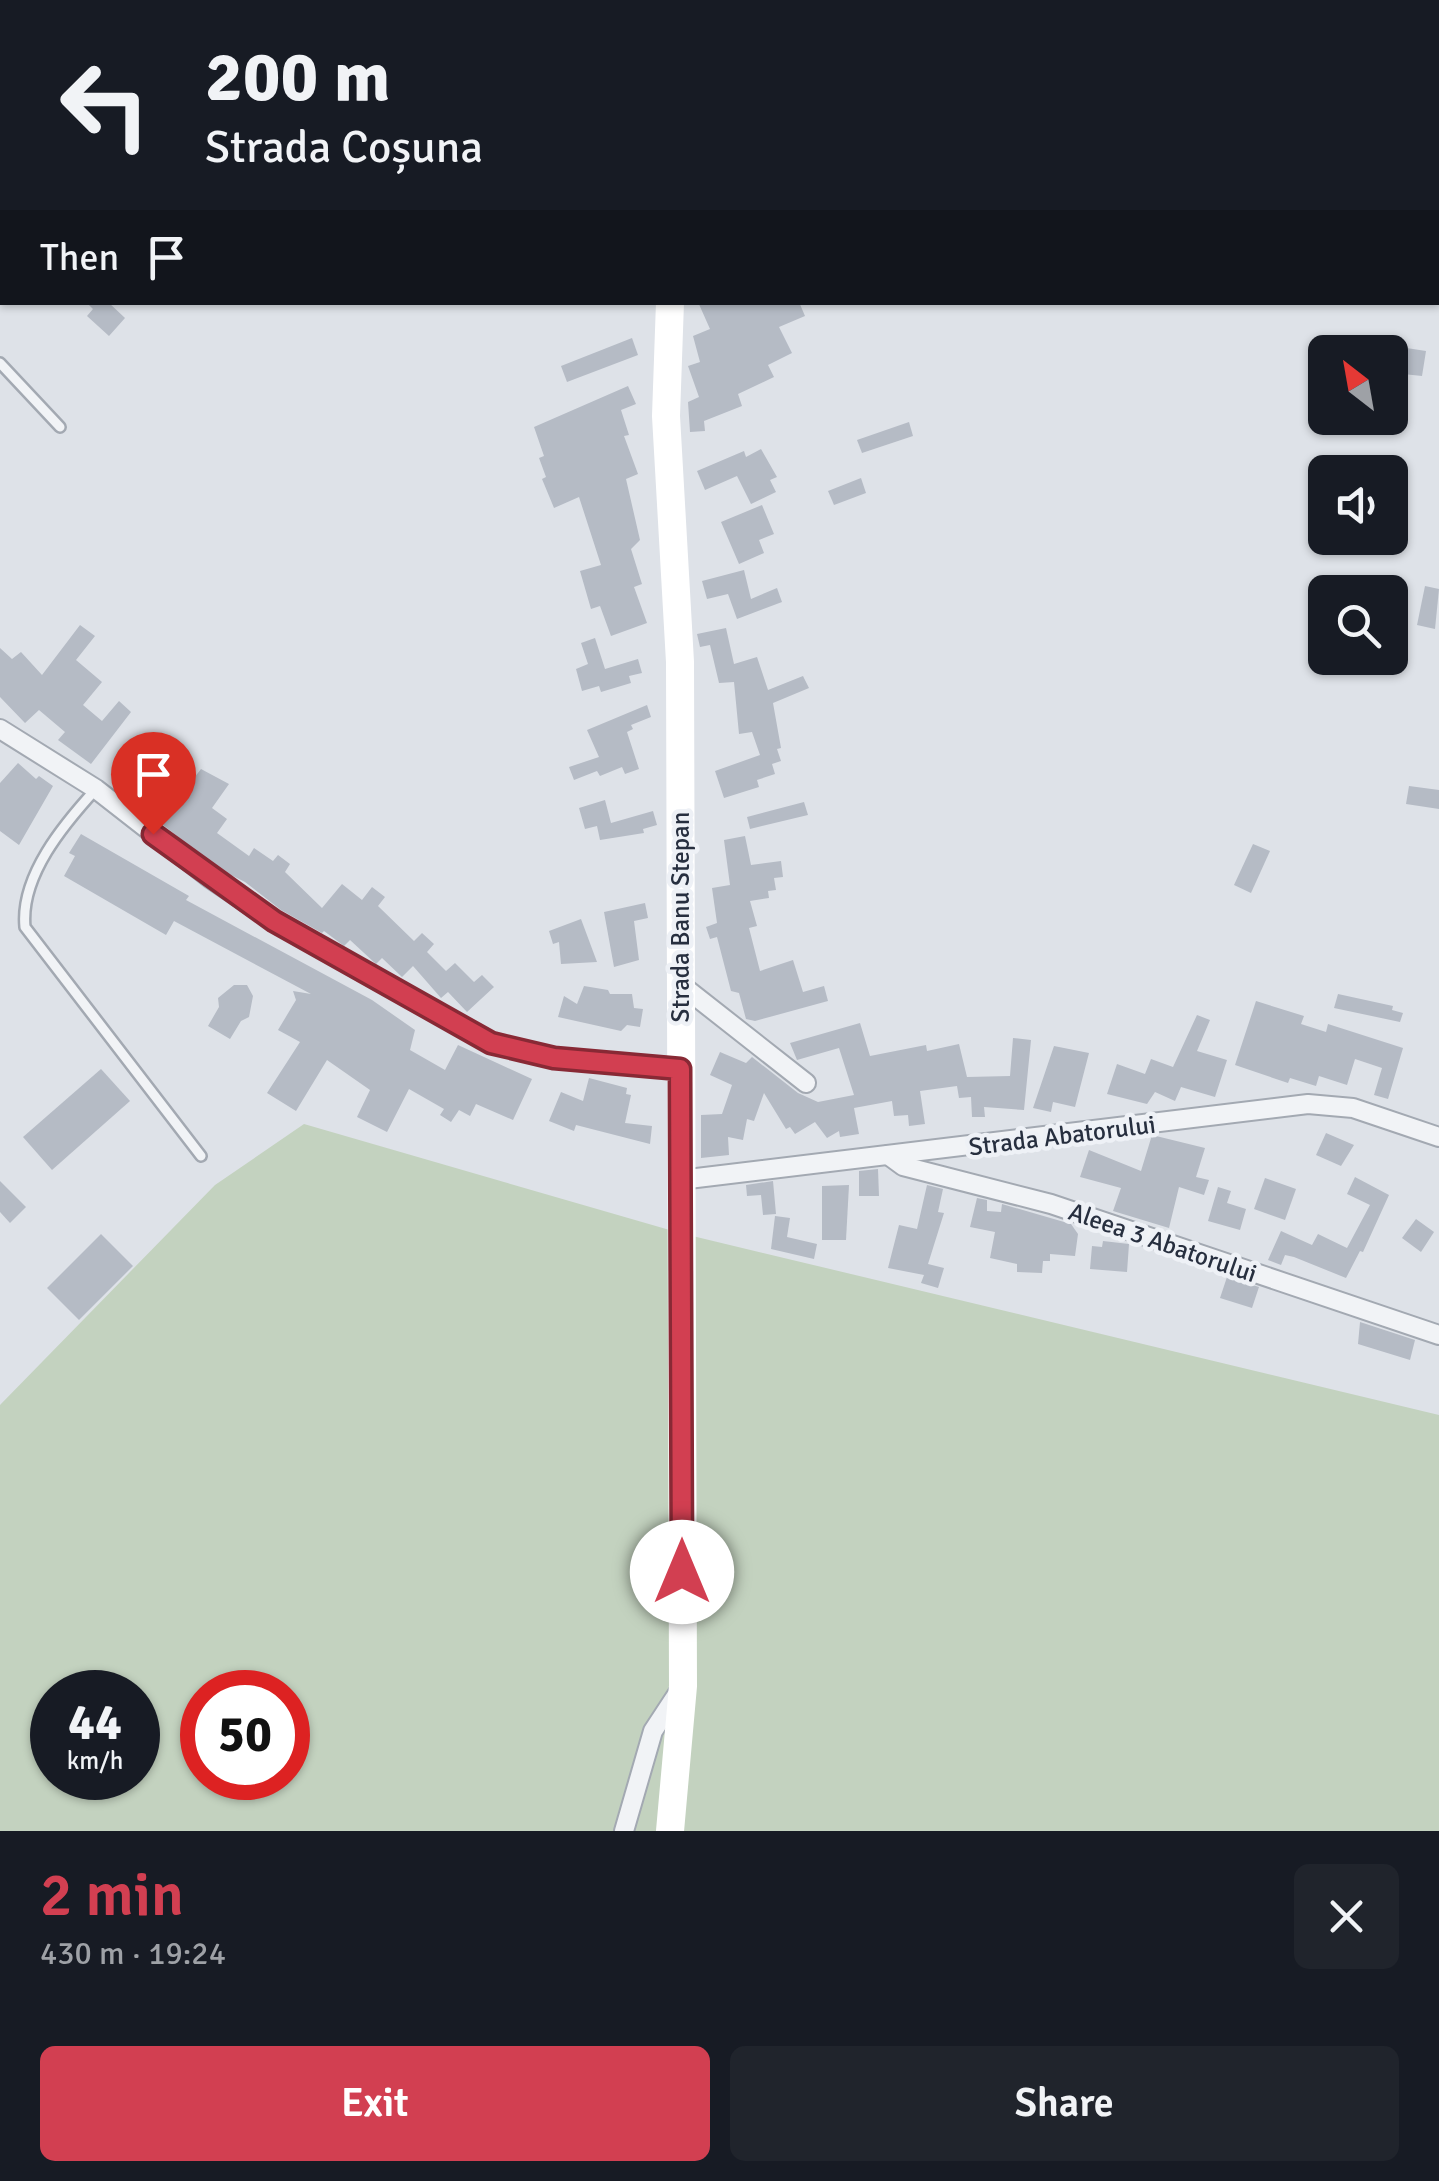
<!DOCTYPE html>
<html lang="en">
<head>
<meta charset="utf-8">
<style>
	body { margin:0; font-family:Signika,sans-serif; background:#20242c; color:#f1f3f6; height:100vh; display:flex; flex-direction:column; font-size:38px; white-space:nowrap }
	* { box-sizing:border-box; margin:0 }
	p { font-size:32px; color:#9ea1a6 }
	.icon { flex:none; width:55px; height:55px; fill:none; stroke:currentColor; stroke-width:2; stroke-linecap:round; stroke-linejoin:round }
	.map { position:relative; height:1831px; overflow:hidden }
	.sheet { display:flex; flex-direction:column; background:#171b24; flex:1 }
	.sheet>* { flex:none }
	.banner { position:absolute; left:0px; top:0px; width:1440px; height:305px; box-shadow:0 2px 8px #0004; background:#171b24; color:#f1f3f6; overflow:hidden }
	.needle { width:65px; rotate:329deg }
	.tools { position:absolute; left:1308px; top:335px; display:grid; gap:20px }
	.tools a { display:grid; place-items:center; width:100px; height:100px; border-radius:15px; background:#171b24; box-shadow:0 2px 8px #0004; font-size:50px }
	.speed { position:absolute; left:30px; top:1670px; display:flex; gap:20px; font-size:50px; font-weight:700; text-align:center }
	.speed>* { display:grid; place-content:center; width:130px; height:130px; border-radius:50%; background:#171b24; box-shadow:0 2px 8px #0004; line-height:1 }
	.speed small { font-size:25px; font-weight:400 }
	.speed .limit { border:15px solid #d22; background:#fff; color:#111 }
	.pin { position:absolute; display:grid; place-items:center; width:85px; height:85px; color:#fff; margin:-102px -42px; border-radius:50% 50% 50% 0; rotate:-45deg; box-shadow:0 0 10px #0007 }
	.pin .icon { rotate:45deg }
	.me { position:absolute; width:110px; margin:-55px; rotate:0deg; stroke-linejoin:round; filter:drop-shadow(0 0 8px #0008) }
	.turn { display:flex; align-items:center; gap:35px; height:210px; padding:0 40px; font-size:45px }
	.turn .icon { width:130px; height:130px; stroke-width:2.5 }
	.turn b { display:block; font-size:70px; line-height:85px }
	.then { display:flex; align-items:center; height:95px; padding:0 40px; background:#0003; gap:20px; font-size:38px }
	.round { display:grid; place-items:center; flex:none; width:105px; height:105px; border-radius:15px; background:#20242c }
	.headline { display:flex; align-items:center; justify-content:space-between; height:170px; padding:0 40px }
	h1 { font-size:60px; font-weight:600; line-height:75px; color:#d23f51 }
	.action { display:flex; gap:20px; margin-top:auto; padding:20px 40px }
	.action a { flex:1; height:115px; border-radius:15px; background:#d23f51; color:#fff; font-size:40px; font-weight:600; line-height:115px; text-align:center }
	.action a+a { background:#20242c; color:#f1f3f6 }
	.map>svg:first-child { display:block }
	.green { fill:#c3d2bf; fill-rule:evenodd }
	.water { fill:#98afc9 }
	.building { fill:#b5bbc5 }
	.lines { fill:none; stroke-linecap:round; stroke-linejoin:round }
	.service-casing { stroke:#a3a9b2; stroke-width:14 }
	.minor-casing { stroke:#a3a9b2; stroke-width:22 }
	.service { stroke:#f1f3f6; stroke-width:9 }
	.minor { stroke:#f1f3f6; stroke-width:18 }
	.secondary { stroke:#fff; stroke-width:28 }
	.route-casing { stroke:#882935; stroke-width:25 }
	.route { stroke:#d23f51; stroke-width:18 }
	.labels { text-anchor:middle; stroke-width:9; stroke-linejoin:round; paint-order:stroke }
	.street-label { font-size:25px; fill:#272f3f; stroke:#eef1f6 }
</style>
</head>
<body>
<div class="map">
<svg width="1439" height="1831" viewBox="0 0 1439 1831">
	<rect width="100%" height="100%" fill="#dee2e8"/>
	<path class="green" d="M304 1124 680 1233 1439 1415V1831H0V1405L215 1185ZM52 1692H138V1778H52ZM202 1692H288V1778H202Z"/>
	<path class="water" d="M940 0H1439V23L1438 2Z"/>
	<g class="building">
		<path d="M86 302H108L125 318 109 336 87 316 93 309Z"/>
		<path d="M698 302H799L805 316 779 327 792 353 768 365 774 377 738 394 742 406 704 421 705 431 690 432 688 402 699 397 688 366 700 362 693 336 710 329Z"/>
		<path d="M632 338 638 355 567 382 561 366Z"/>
		<path d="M1400 347 1426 351 1422 376 1403 374 1397 404H1390V350Z"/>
		<path d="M628 386 636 404 621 410 629 435 624 436 638 474 626 479 640 540 631 549 642 584 634 587 647 623 611 636 600 606 591 609 580 571 601 565 579 497 554 508 542 479 546 477 539 458 544 456 534 427Z"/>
		<path d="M909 422 913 436 862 453 857 440Z"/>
		<path d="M761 449 777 477 770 480 776 492 751 504 737 476 705 490 697 471 744 451 746 457Z"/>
		<path d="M861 478 866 493 834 505 828 491Z"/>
		<path d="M762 505 774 534 759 540 764 553 739 564 721 522Z"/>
		<path d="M744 570 751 599 777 588 782 602 737 619 728 594 707 599 702 581Z"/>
		<path d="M1425 586 1439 589 1435 629 1417 625Z"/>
		<path d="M80 625 95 636 76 660 102 682 83 705 102 721 119 701 131 712 91 764 58 740 65 732 39 710 25 723 0 697V648L12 659 21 652 42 675Z"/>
		<path d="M726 628 734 664 757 657 768 690 803 676 809 688 773 703 781 748 777 749 781 761 772 764 775 774 757 780 759 787 724 798 715 771 760 755 752 732 739 734 734 682 719 683 710 645 700 647 697 634Z"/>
		<path d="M595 638 605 669 638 659 642 673 629 676 631 683 601 692 599 686 582 691 576 669 588 664 581 643Z"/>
		<path d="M647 705 651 717 631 725 633 729 627 732 639 769 625 774 622 767 600 776 597 771 574 780 569 767 599 757 587 730Z"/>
		<path d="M146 754 191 782 201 769 229 784 212 808 227 819 217 833 249 856 254 848 273 861 278 855 290 864 285 872 322 908 342 884 362 900 372 887 385 897 378 906 414 941 422 933 434 944 427 952 446 971 455 963 474 982 482 975 494 987 467 1012 448 992 441 998 413 966 402 977 382 958 376 964 350 940 344 946 324 931 322 933 281 910 245 882 217 868 162 824 166 819 120 787Z"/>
		<path d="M18 763 36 779 39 776 53 786 19 845 0 831V783Z"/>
		<path d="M1409 786 1439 790V809L1406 804Z"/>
		<path d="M605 800 611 823 653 811 657 825 643 829 644 833 600 840 597 826 585 829 579 808Z"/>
		<path d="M804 802 808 815 750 829 747 817Z"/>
		<path d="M81 834 189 896 186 900 372 1000 415 1030 410 1050 445 1070 458 1045 532 1079 513 1120 476 1104 470 1116 459 1110 451 1122 440 1115 444 1109 409 1089 387 1132 357 1117 370 1090 327 1060 296 1111 267 1093 300 1042 278 1030 296 1000 293 991 311 994 174 921 166 935 64 876 75 856 69 853Z"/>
		<path d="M745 836 751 865 781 861 783 877 774 878 776 890 768 891 769 898 750 901 757 926 749 928 760 971 793 960 803 992 824 986 828 1001 755 1021 746 1019 739 993 731 991 717 937 710 939 706 927 717 923 712 888 730 885 724 840Z"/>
		<path d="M1253 844 1270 851 1251 893 1234 885Z"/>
		<path d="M645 903 648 918 634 921 639 960 614 967 604 912Z"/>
		<path d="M581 919 597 962 561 964 559 942 553 944 549 931Z"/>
		<path d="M234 985H247L253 996 249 1017 241 1021 230 1039 208 1026 219 1007 218 998Z"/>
		<path d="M584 986 608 990 610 994H632L634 1008 643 1009 640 1027 627 1025 621 1031 558 1017 564 996 577 1004Z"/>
		<path d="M1338 994 1393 1006 1392 1010 1403 1013 1400 1022 1334 1008Z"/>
		<path d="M1256 1001 1304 1016 1301 1024 1326 1032 1328 1024 1403 1048 1388 1099 1374 1095 1382 1068 1355 1059 1347 1085 1319 1076 1316 1086 1290 1078 1288 1083 1235 1065Z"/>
		<path d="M1197 1015 1210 1020 1197 1051 1227 1060 1215 1097 1181 1087 1175 1101 1155 1092 1147 1104 1107 1094 1117 1064 1145 1074 1151 1059 1173 1067Z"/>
		<path d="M860 1023 870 1056 926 1045 927 1051 959 1044 967 1077 1010 1076 1013 1038 1031 1040 1024 1110 984 1107 985 1117H972L971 1097 959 1098 957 1086 920 1091 925 1124 909 1126 908 1115 894 1116 892 1101 854 1108 859 1134 840 1137 839 1131 827 1138 815 1122 795 1134 790 1127 786 1129 764 1093 754 1121 747 1119 743 1140 728 1137 729 1155 701 1158V1115L722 1114 732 1085 710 1075 720 1052 746 1063 752 1057 798 1093 818 1102 854 1095 839 1048 797 1060 790 1043Z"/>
		<path d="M1054 1046 1089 1053 1075 1107 1053 1102 1051 1112 1033 1108Z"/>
		<path d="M101 1069 130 1101 52 1170 23 1137Z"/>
		<path d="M589 1078 627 1088 626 1094 631 1095 625 1123 652 1126 650 1144 576 1125 574 1131 549 1121 561 1092 583 1101Z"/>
		<path d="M1326 1133 1354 1145 1341 1166 1316 1155Z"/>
		<path d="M1152 1135 1205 1148 1196 1177 1209 1180 1204 1195 1179 1187 1169 1228 1113 1211 1121 1188 1080 1177 1089 1150 1141 1171Z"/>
		<path d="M878 1169 879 1196H859V1171Z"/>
		<path d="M1355 1177 1389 1195 1363 1252 1360 1251 1346 1278 1294 1257 1285 1255 1281 1265 1268 1260 1281 1231 1312 1245 1318 1234 1347 1248 1370 1205 1347 1194Z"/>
		<path d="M1265 1178 1296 1189 1285 1220 1254 1209Z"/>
		<path d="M0 1181 26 1207 10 1223 0 1212Z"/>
		<path d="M773 1181 776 1214 763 1215 761 1195 747 1196 746 1185Z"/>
		<path d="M849 1185 846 1240H822V1186Z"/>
		<path d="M927 1185 943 1189 938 1212 944 1213 928 1264 944 1268 938 1288 921 1283 924 1275 888 1268 899 1225 917 1229Z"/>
		<path d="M1218 1187 1231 1191 1227 1203 1246 1209 1240 1230 1208 1221Z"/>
		<path d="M977 1198 987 1200V1211L1001 1212 1002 1204 1071 1224 1078 1234 1075 1256 1050 1254V1261H1043L1042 1273 1017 1272V1264L990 1258 995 1232 970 1227Z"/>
		<path d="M775 1216 790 1218 787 1237 817 1244 814 1259 771 1249Z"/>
		<path d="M1416 1219 1434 1232 1421 1252 1402 1238Z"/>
		<path d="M101 1234 133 1266 79 1320 47 1288Z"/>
		<path d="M1103 1241 1129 1244 1127 1272 1090 1269 1092 1246 1102 1247Z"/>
		<path d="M1227 1277 1259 1287 1252 1308 1220 1298Z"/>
		<path d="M1360 1322 1415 1340 1410 1360 1358 1344Z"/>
	</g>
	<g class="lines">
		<g class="service-casing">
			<g id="service">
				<path d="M0 182 2 179"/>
				<path d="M0 363 60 427"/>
				<path d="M96 789C64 824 20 876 25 927L201 1156"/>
			</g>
		</g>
		<g class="minor-casing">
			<g id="minor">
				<path d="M0 729 96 789 210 878 274 921 491 1043 553 1058 680 1069"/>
				<path d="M680 984 806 1083"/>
				<path d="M888 1155 903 1166 1051 1204 1439 1335"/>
				<path d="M680 1180 1308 1104 1353 1108 1439 1137"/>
				<path d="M624 1831 653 1731 678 1693"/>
			</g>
		</g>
		<use href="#service" class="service"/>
		<use href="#minor" class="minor"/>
		<g class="secondary">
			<path d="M713 2V0"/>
			<path d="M670 302 666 416 680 662 683 1686 670 1831"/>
		</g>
	</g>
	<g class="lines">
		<g class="route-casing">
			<path id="route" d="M153 834 274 921 491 1043 554 1058 680 1069 682 1572"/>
		</g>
		<use href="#route" class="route"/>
	</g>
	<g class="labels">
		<g class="street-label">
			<text transform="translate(680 917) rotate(-90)" y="9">Strada Banu Stepan</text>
			<text transform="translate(1062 1135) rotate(-7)" y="9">Strada Abatorului</text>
			<text transform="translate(1163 1242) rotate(19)" y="9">Aleea 3 Abatorului</text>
		</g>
	</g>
</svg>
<div class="tools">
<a><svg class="needle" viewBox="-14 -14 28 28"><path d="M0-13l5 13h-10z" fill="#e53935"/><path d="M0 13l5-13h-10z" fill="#9ea1a6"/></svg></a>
<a><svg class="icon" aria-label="sound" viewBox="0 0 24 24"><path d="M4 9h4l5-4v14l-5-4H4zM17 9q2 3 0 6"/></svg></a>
<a><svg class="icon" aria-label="search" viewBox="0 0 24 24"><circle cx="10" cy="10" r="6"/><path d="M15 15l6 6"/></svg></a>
</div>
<div class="speed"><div>44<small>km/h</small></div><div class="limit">50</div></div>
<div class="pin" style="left:153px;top:834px;background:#d93025"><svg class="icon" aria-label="arrive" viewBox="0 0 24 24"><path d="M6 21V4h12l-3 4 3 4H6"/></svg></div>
<svg class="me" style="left:682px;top:1572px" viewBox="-20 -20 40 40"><circle r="19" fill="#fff"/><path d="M0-13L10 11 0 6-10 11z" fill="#d23f51"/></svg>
<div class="banner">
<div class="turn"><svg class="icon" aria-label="left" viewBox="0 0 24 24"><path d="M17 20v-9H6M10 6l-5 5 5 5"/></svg><div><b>200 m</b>Strada Coșuna</div></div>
<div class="then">Then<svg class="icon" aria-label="arrive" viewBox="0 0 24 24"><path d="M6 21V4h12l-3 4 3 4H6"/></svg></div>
</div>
</div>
<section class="sheet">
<div class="headline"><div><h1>2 min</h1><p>430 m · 19:24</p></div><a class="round"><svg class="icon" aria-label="close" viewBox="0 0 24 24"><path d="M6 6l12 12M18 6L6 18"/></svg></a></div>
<div class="action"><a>Exit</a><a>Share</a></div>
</section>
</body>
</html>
